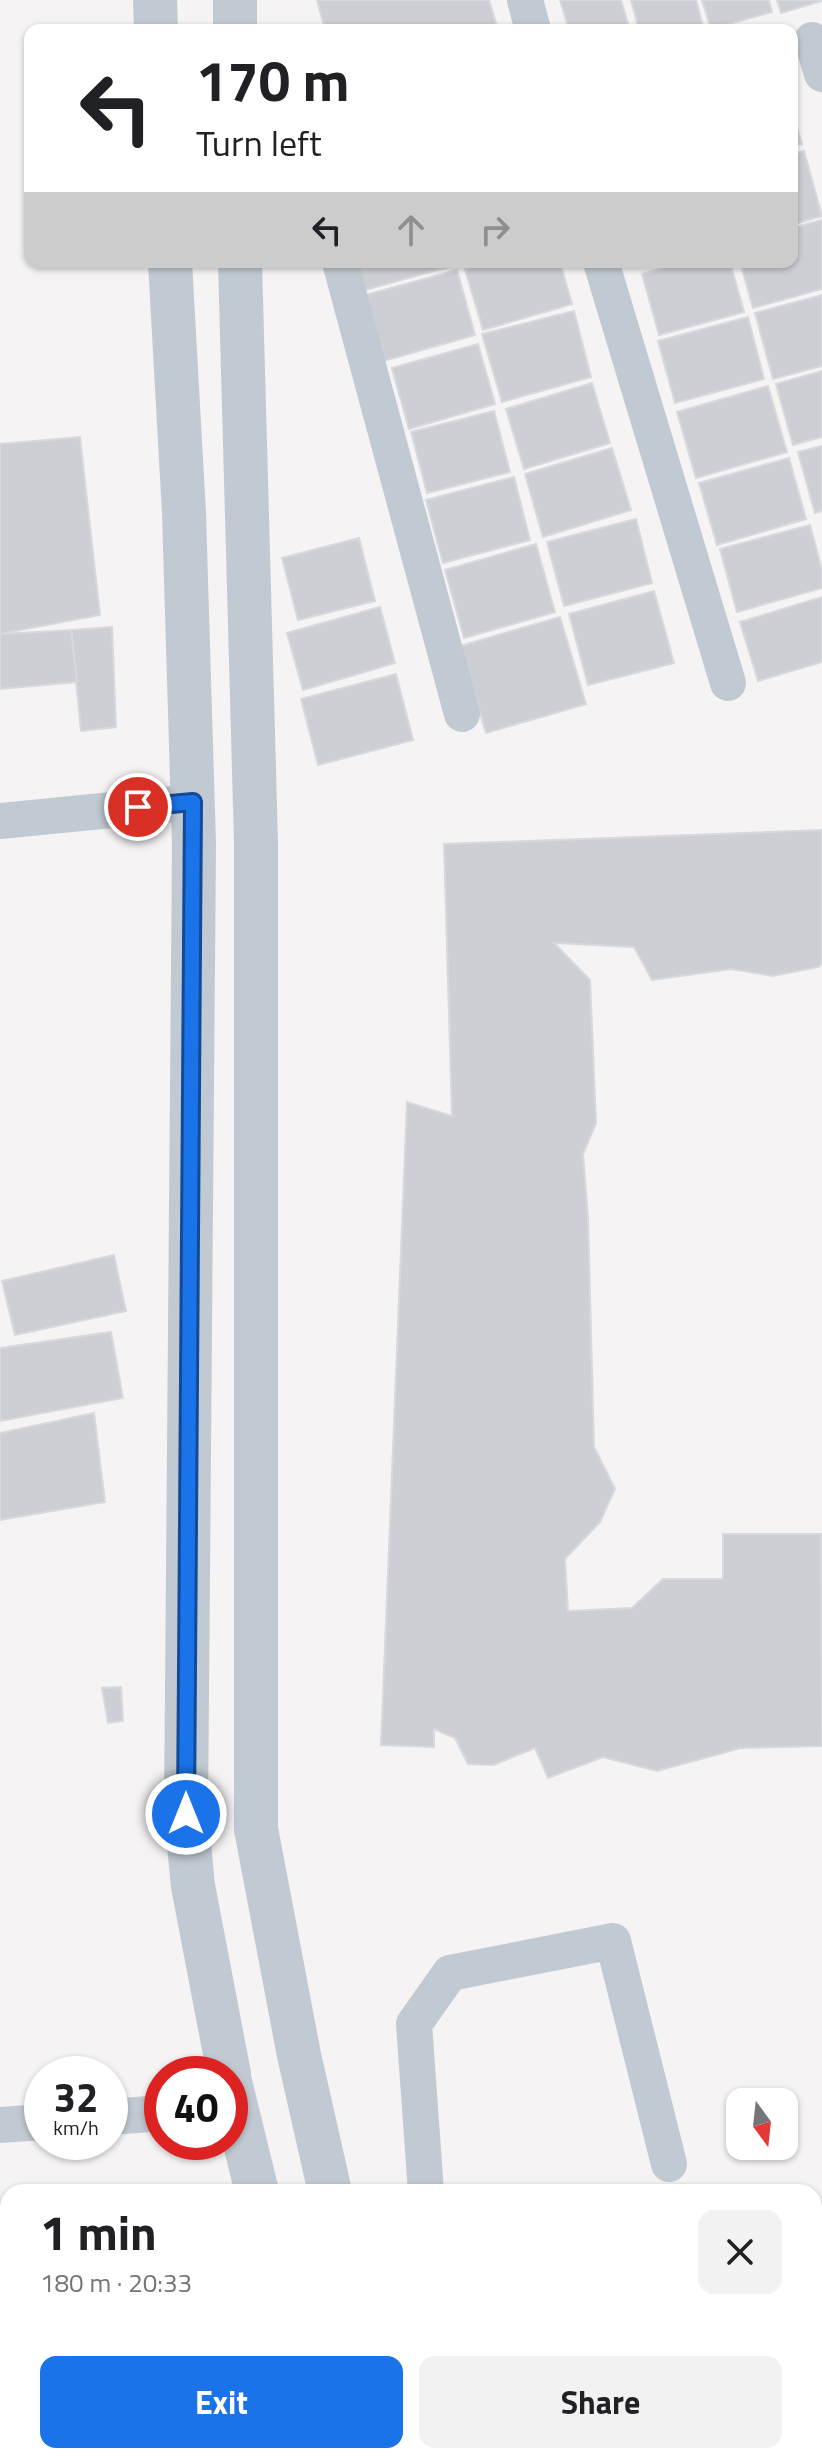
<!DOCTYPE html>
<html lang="en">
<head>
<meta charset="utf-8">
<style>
	body { margin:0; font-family:"Titillium Web",sans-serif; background:#f2f2f2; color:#202124; height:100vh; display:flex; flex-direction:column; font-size:30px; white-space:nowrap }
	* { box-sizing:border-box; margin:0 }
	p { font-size:26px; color:#757577 }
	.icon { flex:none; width:44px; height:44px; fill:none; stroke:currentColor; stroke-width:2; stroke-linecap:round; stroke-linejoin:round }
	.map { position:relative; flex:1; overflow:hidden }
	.panel { position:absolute; left:0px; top:2184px; width:822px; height:280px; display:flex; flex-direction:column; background:#fff; border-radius:24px 24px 0 0; box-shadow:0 2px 6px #0004 }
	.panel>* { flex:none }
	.guide { position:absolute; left:24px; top:24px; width:774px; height:244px; border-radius:16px; box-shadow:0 2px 6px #0004; background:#fff; color:#202124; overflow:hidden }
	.needle { width:52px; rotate:165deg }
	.buttons { position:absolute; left:726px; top:2088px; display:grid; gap:16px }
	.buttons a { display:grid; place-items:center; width:72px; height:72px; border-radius:16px; background:#fff; box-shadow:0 2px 6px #0004; font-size:40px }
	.speed { position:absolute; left:24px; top:2056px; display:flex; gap:16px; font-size:40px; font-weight:700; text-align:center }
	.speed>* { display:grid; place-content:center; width:104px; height:104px; border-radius:50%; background:#fff; box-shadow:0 2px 6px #0004; line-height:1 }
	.speed small { font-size:20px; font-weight:400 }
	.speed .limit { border:12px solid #d22; background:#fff; color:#111 }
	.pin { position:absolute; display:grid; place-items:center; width:68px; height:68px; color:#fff; margin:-34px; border:4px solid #fff; border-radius:50%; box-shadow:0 2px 8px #0007 }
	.me { position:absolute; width:88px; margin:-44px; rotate:0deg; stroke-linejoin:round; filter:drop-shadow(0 0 6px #0008) }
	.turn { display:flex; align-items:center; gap:28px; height:168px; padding:0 40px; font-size:36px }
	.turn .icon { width:104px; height:104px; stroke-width:2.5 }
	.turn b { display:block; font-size:56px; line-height:68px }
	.lanes { display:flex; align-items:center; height:76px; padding:0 40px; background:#0003; justify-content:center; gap:40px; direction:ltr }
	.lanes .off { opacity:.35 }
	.round { display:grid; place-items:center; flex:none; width:84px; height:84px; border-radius:16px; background:#f2f2f2 }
	.headline { display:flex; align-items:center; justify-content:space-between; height:136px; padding:0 40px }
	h1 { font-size:48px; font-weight:700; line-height:60px }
	.button { display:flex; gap:16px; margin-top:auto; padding:16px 40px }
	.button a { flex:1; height:92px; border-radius:16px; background:#1a73e8; color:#fff; font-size:32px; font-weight:700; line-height:92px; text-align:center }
	.button a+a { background:#f2f2f2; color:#202124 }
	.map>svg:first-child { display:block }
	.building { fill:#cdcfd5; stroke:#d7d9de; stroke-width:2 }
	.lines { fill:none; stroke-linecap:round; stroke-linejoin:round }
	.minor { stroke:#c1cad2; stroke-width:36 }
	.tertiary { stroke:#c1cad2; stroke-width:44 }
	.route-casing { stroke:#114b97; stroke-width:20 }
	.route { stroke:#1a73e8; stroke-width:14 }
</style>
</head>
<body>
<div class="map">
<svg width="822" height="2464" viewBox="0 0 822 2464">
	<rect width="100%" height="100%" fill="#f5f3f3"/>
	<g class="building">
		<path d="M317 0H489L498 30H325Z"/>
		<path d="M560 0H621L630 30H569Z"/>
		<path d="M631 0H696L704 30H639Z"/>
		<path d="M702 0H769L772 12 711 29Z"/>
		<path d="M777 0H822V1L781 13Z"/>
		<path d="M792 110 802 144 792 146Z"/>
		<path d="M804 151 822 216 792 225V154Z"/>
		<path d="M822 220V289L753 308 740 262H792V228Z"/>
		<path d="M350 262H451L452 266 358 292Z"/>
		<path d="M488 262H560L572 304 483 330 465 269Z"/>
		<path d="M684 262H730L744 312 659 335 642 274Z"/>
		<path d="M457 270 475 335 380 362 362 296Z"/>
		<path d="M822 295V366L773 379 755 313Z"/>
		<path d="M574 311 591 377 502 402 482 334Z"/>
		<path d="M748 317 764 379 675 403 658 341Z"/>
		<path d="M478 344 495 404 409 429 392 368Z"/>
		<path d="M822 371V437L793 445 776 384Z"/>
		<path d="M592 383 610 443 524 469 506 409Z"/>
		<path d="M768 386 787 452 696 478 677 412Z"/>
		<path d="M494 411 510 472 427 493 411 432Z"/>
		<path d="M80 437 100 615 0 634V444Z"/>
		<path d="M822 446V511L815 513 798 452Z"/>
		<path d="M612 448 631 510 543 537 525 474Z"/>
		<path d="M789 458 806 519 717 545 699 483Z"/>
		<path d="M514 477 530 540 443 563 426 500Z"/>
		<path d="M636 519 652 583 564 606 547 542Z"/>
		<path d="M810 525 822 570V588L737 612 720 549Z"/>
		<path d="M359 538 375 601 298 620 282 558Z"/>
		<path d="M536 544 555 612 464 638 445 570Z"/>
		<path d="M654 591 674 663 588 685 569 614Z"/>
		<path d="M822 597V662L758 681 740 622Z"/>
		<path d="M380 607 395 663 303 690 287 633Z"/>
		<path d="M560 617 586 704 486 733 460 646Z"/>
		<path d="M112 627 116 727 81 731 71 630Z"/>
		<path d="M71 630 77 682 0 689V634Z"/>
		<path d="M396 674 413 740 318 765 301 699Z"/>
		<path d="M822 830V964L818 967 773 976 731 969 652 980 634 947 554 943 590 980 596 1123 583 1154 588 1217 594 1447 615 1489 600 1522 565 1559 568 1611 632 1608 663 1579H723V1534H821L822 1746 741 1748 657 1771 603 1757 548 1778 535 1748 493 1765 468 1764 455 1738 434 1729V1747L381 1745 407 1102 452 1116 444 844Z"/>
		<path d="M114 1255 126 1311 15 1335 2 1281Z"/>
		<path d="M111 1332 123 1398 0 1421V1348Z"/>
		<path d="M94 1413 105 1502 0 1520V1433Z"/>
		<path d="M121 1687 123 1721 108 1723 102 1688Z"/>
	</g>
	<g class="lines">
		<g class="minor">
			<path d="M525 0 533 30"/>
			<path d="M812 40 822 74"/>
			<path d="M340 262 462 714"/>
			<path d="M601 262 728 683"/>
			<path d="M0 821 193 802"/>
			<path d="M110 2117 162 2113"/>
			<path d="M0 2125 42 2122"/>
			<path d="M426 2192 414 2024 450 1973 613 1941 669 2164"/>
		</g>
		<g class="tertiary">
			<path d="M155 0 156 30"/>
			<path d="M235 0V30"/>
			<path d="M170 262 184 513 194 845 186 1814 193 1886 229 2074"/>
			<path d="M240 262 256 843V1829L299 2055 330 2192"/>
			<path d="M230 2082 257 2192"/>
			<path d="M326 2456 328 2464"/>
			<path d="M391 2456 393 2464"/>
		</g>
	</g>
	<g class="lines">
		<g class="route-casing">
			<path id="route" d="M138 807 193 802 186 1814"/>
		</g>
		<use href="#route" class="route"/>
	</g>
</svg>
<div class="buttons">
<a><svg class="needle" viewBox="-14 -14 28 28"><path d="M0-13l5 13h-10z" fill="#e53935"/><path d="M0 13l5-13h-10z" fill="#757577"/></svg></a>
</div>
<div class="speed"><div>32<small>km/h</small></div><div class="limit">40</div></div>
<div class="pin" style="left:138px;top:807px;background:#d93025"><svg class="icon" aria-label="arrive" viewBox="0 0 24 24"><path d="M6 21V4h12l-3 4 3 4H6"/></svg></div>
<svg class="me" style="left:186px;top:1814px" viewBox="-20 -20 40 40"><circle r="17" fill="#1a73e8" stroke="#fff" stroke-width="3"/><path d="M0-11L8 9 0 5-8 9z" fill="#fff"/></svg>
<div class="guide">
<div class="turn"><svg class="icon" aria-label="left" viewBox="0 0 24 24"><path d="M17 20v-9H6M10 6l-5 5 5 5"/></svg><div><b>170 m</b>Turn left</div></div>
<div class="lanes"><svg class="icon" aria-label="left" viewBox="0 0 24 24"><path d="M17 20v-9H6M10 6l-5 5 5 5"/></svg><svg class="icon off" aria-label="ahead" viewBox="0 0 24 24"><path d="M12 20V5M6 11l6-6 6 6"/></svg><svg class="icon off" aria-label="right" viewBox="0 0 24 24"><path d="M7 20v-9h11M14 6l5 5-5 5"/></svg></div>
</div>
<section class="panel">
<div class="headline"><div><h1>1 min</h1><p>180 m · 20:33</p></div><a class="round"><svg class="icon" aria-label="close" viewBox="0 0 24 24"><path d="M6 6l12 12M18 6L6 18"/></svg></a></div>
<div class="button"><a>Exit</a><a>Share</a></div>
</section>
</div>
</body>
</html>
